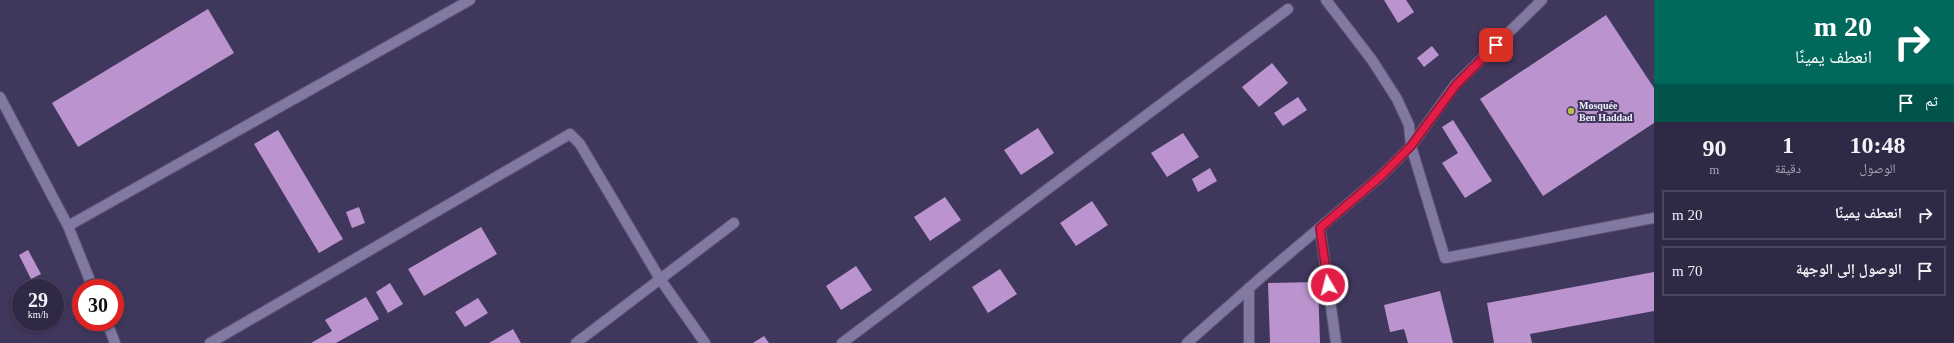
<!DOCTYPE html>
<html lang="ar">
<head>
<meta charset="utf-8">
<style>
	body { margin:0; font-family:"Times New Roman","Noto Naskh Arabic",serif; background:#38314c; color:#f1f3f6; direction:rtl; height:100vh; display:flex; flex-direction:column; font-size:15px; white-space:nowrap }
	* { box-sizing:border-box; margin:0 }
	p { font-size:13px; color:#a8a6b3 }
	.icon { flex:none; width:22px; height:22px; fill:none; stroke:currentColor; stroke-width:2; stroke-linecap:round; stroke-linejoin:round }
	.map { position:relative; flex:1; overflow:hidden; direction:ltr }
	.panel { display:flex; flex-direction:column; background:#302945; width:300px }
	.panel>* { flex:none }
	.guide { background:#00695c; color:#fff; overflow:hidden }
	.speed { position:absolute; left:12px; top:279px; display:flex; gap:8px; font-size:20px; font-weight:700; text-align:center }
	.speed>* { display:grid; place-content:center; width:52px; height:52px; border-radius:50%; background:#302945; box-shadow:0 2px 6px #0003,0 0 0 1px #4b455e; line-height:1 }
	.speed small { font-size:10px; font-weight:400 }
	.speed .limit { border:6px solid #d22; background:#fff; color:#111 }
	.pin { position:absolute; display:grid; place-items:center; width:34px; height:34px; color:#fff; margin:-17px; border-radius:8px; box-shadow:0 2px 6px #0006 }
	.me { position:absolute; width:44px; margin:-22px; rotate:352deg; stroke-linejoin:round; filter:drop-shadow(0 0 3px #0008) }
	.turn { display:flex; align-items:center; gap:14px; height:84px; padding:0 16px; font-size:18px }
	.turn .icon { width:52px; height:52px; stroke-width:2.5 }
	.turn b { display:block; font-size:28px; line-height:34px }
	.then { display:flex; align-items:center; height:38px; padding:0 16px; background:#0003; gap:8px; font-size:15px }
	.eta { display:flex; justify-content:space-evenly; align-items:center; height:68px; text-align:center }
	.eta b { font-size:24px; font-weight:600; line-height:28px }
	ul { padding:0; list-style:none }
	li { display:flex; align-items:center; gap:12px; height:50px; margin:0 8px 6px; padding:0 8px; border:2px solid #4b455e; border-radius:0px }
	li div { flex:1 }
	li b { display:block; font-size:15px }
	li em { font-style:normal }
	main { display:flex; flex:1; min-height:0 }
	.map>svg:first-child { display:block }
	.building { fill:#bb94cf }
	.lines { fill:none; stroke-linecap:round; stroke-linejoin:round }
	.service-casing { stroke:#5c5472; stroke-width:12 }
	.minor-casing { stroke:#5c5472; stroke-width:12 }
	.service { stroke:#8179a2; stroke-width:10 }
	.minor { stroke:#8179a2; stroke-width:10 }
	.route-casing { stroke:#92132f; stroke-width:10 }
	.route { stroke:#e11d48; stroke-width:7 }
	.poi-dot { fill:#b7c148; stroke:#40375c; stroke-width:1.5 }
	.labels { text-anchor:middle; stroke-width:4; stroke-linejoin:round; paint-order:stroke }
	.poi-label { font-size:10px; font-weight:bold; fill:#f3f0ff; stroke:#40375c; text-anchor:start }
</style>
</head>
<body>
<main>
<section class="panel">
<div class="guide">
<div class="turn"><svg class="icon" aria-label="right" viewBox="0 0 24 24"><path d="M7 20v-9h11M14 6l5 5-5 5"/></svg><div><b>20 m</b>انعطف يمينًا</div></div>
<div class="then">ثم<svg class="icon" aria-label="arrive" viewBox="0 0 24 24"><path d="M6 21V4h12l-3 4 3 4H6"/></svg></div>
</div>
<div class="eta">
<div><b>10:48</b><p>الوصول</p></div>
<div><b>1</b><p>دقيقة</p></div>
<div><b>90</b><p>m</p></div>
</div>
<ul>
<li><svg class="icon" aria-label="right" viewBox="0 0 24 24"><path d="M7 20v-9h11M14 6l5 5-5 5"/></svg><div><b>انعطف يمينًا</b></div><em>20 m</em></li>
<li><svg class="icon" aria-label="arrive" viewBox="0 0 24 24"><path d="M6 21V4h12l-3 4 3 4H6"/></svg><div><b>الوصول إلى الوجهة</b></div><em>70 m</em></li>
</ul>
</section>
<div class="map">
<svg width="1654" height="343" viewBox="0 0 1654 343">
	<rect width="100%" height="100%" fill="#40375c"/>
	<g class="building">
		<path d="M1384 0H1406L1414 12 1398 23Z"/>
		<path d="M208 9 234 53 78 147 52 103Z"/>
		<path d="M1606 15 1654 88V123L1543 196 1480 99Z"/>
		<path d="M1432 46 1439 55 1424 67 1417 58Z"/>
		<path d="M1272 63 1288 83 1259 107 1242 87Z"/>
		<path d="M1298 97 1307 110 1283 126 1274 113Z"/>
		<path d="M1453 120 1492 181 1465 198 1442 163 1458 153 1442 127Z"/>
		<path d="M1038 128 1054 153 1021 175 1004 150Z"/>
		<path d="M278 130 343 239 319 253 254 144Z"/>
		<path d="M1183 133 1199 157 1167 177 1151 153Z"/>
		<path d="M1210 168 1217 181 1198 192 1192 179Z"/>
		<path d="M945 197 961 220 930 241 914 217Z"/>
		<path d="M1092 201 1108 225 1076 246 1060 223Z"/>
		<path d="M359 207 365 223 352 228 346 212Z"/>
		<path d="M481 227 497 254 424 296 408 269Z"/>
		<path d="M28 250 41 274 31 279 19 255Z"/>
		<path d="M856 266 872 290 841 310 826 286Z"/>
		<path d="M1000 269 1017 294 988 313 972 287Z"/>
		<path d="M1654 272V311L1530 334 1532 343H1494L1487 303Z"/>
		<path d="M1318 282 1320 343H1270L1268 283Z"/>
		<path d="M390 283 403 304 388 313 376 292Z"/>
		<path d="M1440 291 1453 343H1408L1404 329 1390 332 1384 305Z"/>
		<path d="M366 297 379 319 336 343H311L332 331 325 320Z"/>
		<path d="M478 298 488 313 465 327 455 312Z"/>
		<path d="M513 329 521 343H489Z"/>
		<path d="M764 336 769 343H753Z"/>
	</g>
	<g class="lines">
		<g class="service-casing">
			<g id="service">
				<path d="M0 97 68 226 93 288"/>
				<path d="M68 226 470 0"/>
				<path d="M107 322 115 343"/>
				<path d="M210 343 570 134 580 144 660 279 705 343"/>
				<path d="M576 343 734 223"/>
				<path d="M842 343 1288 9"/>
			</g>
		</g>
		<g class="minor-casing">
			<g id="minor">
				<path d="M1326 0 1372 60 1397 99 1409 125 1411 146 1445 258 1654 218"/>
				<path d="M1320 228 1336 343"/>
				<path d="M1249 288V343"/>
				<path d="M1187 343 1265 274 1381 176 1411 146 1455 85 1542 0"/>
			</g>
		</g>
		<use href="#service" class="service"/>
		<use href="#minor" class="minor"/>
	</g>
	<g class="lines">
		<g class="route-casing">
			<path id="route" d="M1328 285 1320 228 1381 176 1411 146 1456 85 1496 45"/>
		</g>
		<use href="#route" class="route"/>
	</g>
	<circle class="poi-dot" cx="1571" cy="111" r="4"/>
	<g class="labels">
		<g class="poi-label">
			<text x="1579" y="109">Mosquée<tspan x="1579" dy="12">Ben Haddad</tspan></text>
		</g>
	</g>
</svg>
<div class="speed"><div>29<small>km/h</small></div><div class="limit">30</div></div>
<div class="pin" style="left:1496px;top:45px;background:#d93025"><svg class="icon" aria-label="arrive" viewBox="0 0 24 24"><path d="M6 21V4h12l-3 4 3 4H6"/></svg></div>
<svg class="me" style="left:1328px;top:285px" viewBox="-20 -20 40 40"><circle r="17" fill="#e11d48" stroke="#fff" stroke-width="3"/><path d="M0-11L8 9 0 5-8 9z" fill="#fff"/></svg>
</div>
</main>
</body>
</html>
